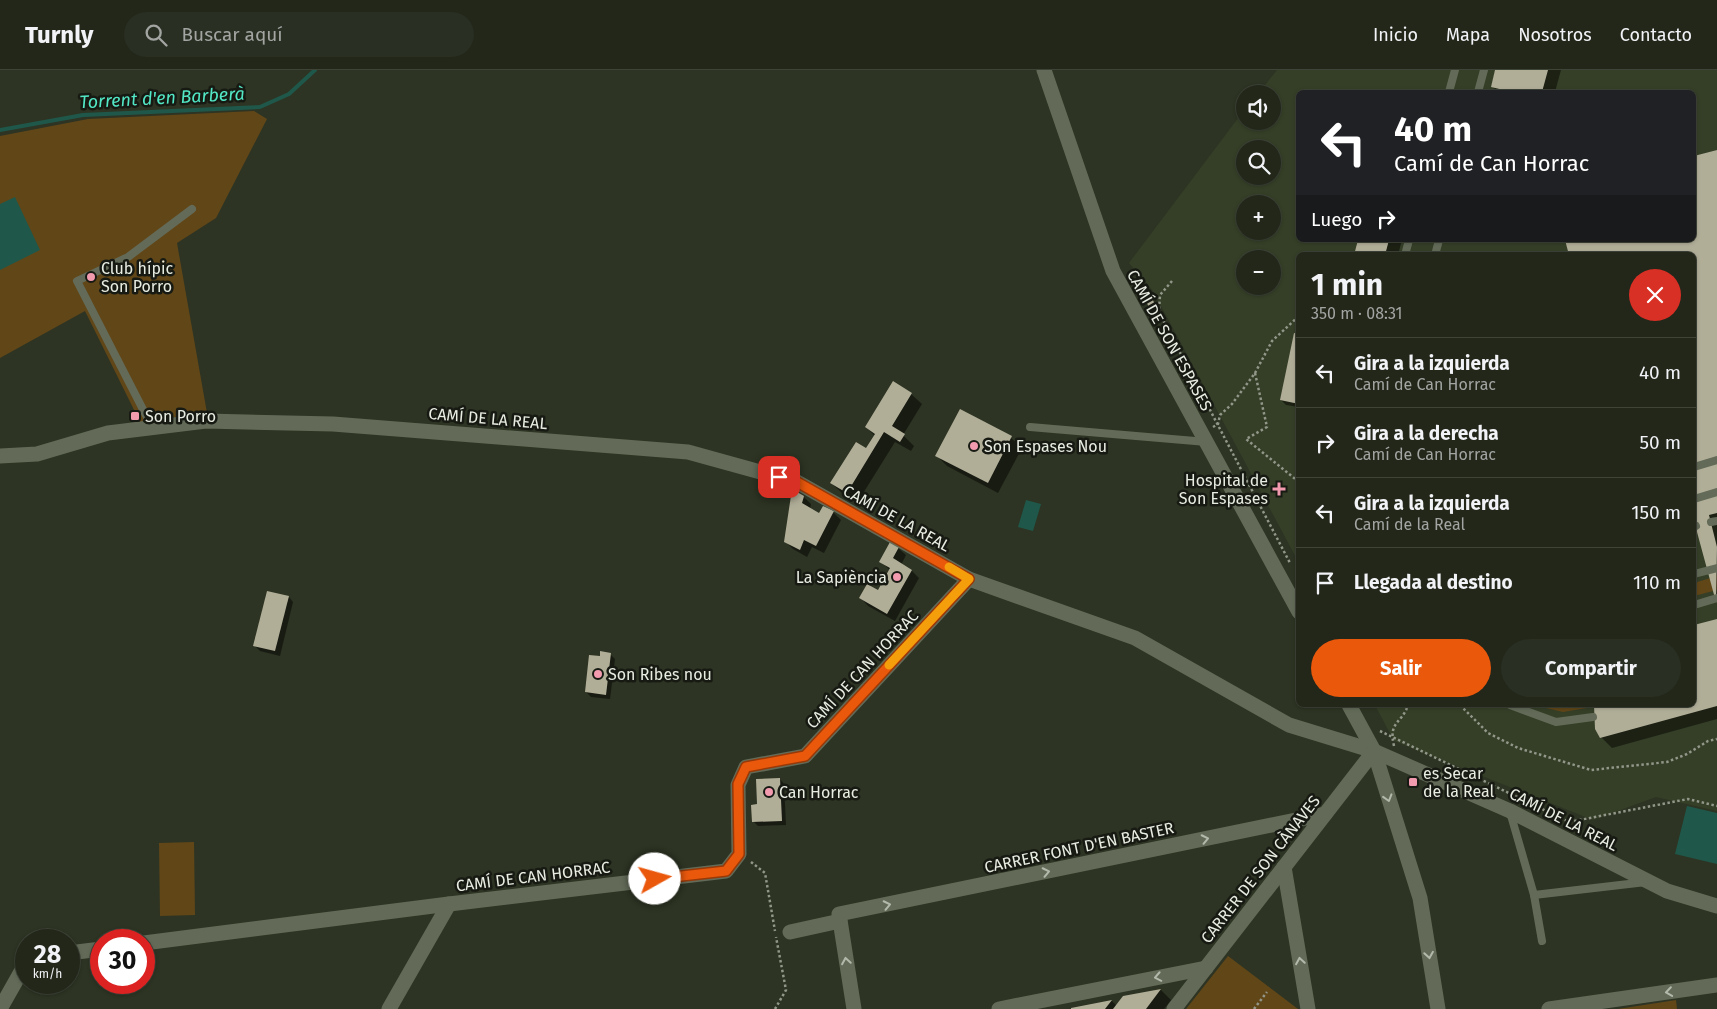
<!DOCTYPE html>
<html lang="es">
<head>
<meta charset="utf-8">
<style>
	body { margin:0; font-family:"Fira Sans",sans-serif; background:#2a2f23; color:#f1f3f6; height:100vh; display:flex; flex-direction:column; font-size:19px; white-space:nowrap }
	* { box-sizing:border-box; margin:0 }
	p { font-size:16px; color:#a2a5a2 }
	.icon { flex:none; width:28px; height:28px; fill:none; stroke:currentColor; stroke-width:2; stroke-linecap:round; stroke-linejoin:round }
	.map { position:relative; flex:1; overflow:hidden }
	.sheet { position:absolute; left:1296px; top:182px; width:400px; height:455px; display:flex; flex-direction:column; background:#22271a; border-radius:8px; box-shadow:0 1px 4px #0004,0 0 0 1px #3f4439 }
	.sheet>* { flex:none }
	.banner { position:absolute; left:1296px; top:20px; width:400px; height:152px; border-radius:8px; box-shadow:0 1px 4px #0004,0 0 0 1px #3f4439; background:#202124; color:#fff; overflow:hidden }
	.controls { position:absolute; left:1236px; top:15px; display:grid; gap:10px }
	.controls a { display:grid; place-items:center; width:45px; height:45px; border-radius:50%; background:#22271a; box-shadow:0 1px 4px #0004,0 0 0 1px #3f4439; font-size:25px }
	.speed { position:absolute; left:15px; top:859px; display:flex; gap:10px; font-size:25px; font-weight:700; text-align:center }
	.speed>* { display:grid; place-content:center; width:65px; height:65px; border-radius:50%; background:#22271a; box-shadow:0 1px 4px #0004,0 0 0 1px #3f4439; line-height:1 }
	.speed small { font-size:12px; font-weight:400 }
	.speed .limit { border:8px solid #d22; background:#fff; color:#111 }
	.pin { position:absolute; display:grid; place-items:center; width:42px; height:42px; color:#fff; margin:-21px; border-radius:10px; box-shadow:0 2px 8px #0006 }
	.me { position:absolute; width:55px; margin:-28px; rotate:83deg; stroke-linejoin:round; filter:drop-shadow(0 0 4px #0008) }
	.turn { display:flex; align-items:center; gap:18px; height:105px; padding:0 15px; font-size:22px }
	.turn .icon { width:65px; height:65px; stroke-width:2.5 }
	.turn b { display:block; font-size:35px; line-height:42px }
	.then { display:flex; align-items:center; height:48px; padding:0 15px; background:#0003; gap:10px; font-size:19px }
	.round { display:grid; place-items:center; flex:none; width:52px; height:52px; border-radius:26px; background:#2a2f23 }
	.overview { display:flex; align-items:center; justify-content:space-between; height:85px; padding:0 15px }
	h1 { font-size:30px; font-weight:700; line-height:38px }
	.action { display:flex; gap:10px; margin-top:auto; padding:10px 15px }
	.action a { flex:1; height:58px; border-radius:30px; background:#ea580c; color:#fff; font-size:20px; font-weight:700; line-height:58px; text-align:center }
	.action a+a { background:#2a2f23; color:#f1f3f6 }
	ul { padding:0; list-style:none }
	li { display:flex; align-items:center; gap:15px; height:70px; padding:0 15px; border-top:1px solid #3f4439 }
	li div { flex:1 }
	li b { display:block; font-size:19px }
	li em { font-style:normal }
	header { display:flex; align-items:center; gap:30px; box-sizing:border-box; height:70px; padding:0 25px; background:#22271a; border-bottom:1px solid #3f4439 }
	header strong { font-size:24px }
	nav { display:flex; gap:28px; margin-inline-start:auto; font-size:18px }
	.search { width:350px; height:45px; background:#2a2f23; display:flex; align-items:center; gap:12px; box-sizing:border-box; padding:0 18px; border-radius:28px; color:#a2a5a2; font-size:19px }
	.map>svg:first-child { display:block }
	.built { fill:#353f27; fill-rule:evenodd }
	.green { fill:#614618 }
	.water { fill:#1f584a }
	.shadow { fill:#0007 }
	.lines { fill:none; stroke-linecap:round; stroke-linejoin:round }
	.stream { stroke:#1f584a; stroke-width:4 }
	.building { fill:#b1ae98 }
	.path { stroke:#92978a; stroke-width:2.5; stroke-dasharray:2.5 2.5; stroke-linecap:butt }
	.service { stroke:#636b58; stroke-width:8 }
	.minor { stroke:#636b58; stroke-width:15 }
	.oneway { stroke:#b3b9ab }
	.route-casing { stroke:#983908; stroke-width:12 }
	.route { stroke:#ea580c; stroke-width:9 }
	.slow { stroke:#f59e0b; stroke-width:9 }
	.poi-dot { fill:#f29aae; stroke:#171a13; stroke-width:2 }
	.labels { text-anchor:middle; stroke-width:5; stroke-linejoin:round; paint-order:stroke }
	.poi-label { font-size:16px; fill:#e8ede2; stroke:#171a13; text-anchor:start }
	.street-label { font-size:16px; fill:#e8ede2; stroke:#171a13 }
	.water-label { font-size:18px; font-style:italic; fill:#52e7c5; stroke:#171a13 }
</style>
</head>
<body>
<header>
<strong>Turnly</strong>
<div class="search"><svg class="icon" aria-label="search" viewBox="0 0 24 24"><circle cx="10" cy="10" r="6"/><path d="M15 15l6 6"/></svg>Buscar aquí</div>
<nav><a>Inicio</a><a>Mapa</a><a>Nosotros</a><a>Contacto</a></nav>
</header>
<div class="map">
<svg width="1717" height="939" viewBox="0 0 1717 939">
	<rect width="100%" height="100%" fill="#2d3423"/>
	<path class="built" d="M1277 0H1717V741L1656 727 1593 750 1394 671 1375 635H1694V185H1299V493L1153 221 1129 193 1245 39V51H1272V24H1258ZM1299 22H1694V170H1299ZM1245 79H1272V106H1245ZM1245 134H1272V161H1245ZM1245 189H1272V216H1245Z"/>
	<g class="green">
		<path d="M254 41 267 49 216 148 177 173 207 343 140 352 85 241 0 288V66L88 49Z"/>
		<path d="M1717 506V520L1694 526V513Z"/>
		<path d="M1533 635H1594L1593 637 1563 642Z"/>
		<path d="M194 772 195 845 160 846 159 773Z"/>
		<path d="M1228 886 1298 939H1186Z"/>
		<path d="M1676 930 1677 939H1618Z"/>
	</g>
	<g class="water">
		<path d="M15 127 40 180 0 200V134Z"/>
		<path d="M1026 430 1041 434 1033 461 1018 457Z"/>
		<path d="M1687 736 1717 743V794L1675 784Z"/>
	</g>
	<g class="shadow">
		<path d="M1497 0H1561L1555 22H1498L1492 16Z"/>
		<path d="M1717 80V529L1699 462 1694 464V452L1701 450V448L1694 449V185H1570L1566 170H1694V87Z"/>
		<path d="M1359 170H1402L1398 185H1356Z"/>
		<path d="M1147 230H1152L1156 237 1152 239Z"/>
		<path d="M1299 265V337L1286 335 1281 330Z"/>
		<path d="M911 324 922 334 903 365 914 376 911 381 895 372 857 433 842 423 831 413 866 380 875 366 866 357Z"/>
		<path d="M960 341 1011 368 1022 378 998 423 947 396 937 386Z"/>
		<path d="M804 427 811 434 810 439 819 445 833 442 841 450 824 483 812 477 807 487 793 479 786 472Z"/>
		<path d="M898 478 906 485 901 495 912 501 919 508 895 551 868 536 861 528 879 522 891 501 881 492Z"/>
		<path d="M289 527 293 532 280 586 260 581 255 576Z"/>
		<path d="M1717 551V649L1612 678 1601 667 1595 635H1694V557Z"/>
		<path d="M610 584 615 589 610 629 591 627 586 622 601 587Z"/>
		<path d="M780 709 784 714 786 755 758 756 753 751 758 736Z"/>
		<path d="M1161 920 1171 930 1164 939H1073L1112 931 1117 936 1124 927Z"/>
	</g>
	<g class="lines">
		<path class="stream" d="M0 60 83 45 260 37 289 24 315 0"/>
	</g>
	<g class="building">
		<path d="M1495 0H1548L1542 22H1512L1491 17Z"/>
		<path d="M1717 80V443L1709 445 1717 477 1716 532 1694 451V185H1569L1565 170H1694V86Z"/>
		<path d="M1358 170H1389L1385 185H1354Z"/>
		<path d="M1151 227 1155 234 1149 237 1145 230Z"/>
		<path d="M1294 263 1299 264V334L1280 330Z"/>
		<path d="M893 311 912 323 892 356 905 364 900 372 884 362 847 423 830 413 856 372 866 378 875 364 865 357Z"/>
		<path d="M960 339 1012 366 988 413 935 386Z"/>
		<path d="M792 419 804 426 802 433 819 443 823 436 834 441 816 476 804 470 800 480 784 472Z"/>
		<path d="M890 472 899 477 893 488 912 500 887 544 859 528 867 514 878 520 890 498 879 492Z"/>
		<path d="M267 521 289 526 275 581 253 576Z"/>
		<path d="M1717 549V636L1600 668 1595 659 1594 635H1694V555Z"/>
		<path d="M600 581 611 583 606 625 585 622 589 585 600 586Z"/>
		<path d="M780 708 782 751 752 752 751 735 757 734 756 709Z"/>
		<path d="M1161 919 1146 939H1113L1123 926Z"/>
		<path d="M1112 930 1105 939H1071V938Z"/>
	</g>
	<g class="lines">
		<g class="path">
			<path d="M1172 211 1160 225 1159 241 1163 250 1290 493"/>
			<path d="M1255 303 1272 271 1299 246"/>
			<path d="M1213 357 1218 354 1220 345 1232 334 1255 303 1267 357 1246 369 1299 412"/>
			<path d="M1460 635 1488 663 1518 678 1591 700 1667 692 1687 684 1708 671 1717 669"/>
			<path d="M1380 661 1569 752 1688 729 1717 736"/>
			<path d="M1394 676C1388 651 1402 654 1408 635"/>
			<path d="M751 792 765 803 775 861"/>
			<path d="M775 939 786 920 776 867"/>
			<path d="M1254 939 1267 922"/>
		</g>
		<g class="service">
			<path d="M1449 22 1455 0"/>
			<path d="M1478 22 1484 0"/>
			<path d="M1405 185 1409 170"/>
			<path d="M1435 185 1439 170"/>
			<path d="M152 357 77 211 128 187 192 139"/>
			<path d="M1030 357 1207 372"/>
			<path d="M1694 397 1717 390"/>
			<path d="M1694 429 1717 422"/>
			<path d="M1711 452 1717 451"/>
			<path d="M1694 457 1696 456"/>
			<path d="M1694 504 1717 498"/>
			<path d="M1694 535 1717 528"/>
			<path d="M1510 635 1556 652 1593 647"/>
			<path d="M1510 742 1534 825 1542 871"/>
			<path d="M1534 825 1646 812"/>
		</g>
		<g class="minor">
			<path d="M1044 0 1113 201 1299 542"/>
			<path d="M0 386 37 384 108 363 206 351 333 354 688 382 797 412 969 509 1135 568 1289 655 1374 681 1510 741 1667 821 1717 836"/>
			<path d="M1349 635 1374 681 1420 828 1438 939"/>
			<path d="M1284 797 1308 939"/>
			<path d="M790 862 840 851"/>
			<path d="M144 873 449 834 726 801 739 784 738 715 746 697 805 686 969 509"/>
			<path d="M69 883 101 879"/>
			<path d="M0 939 26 893"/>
			<path d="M389 939 449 834"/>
			<path d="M854 939 839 844 1325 744"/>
			<path d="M999 939 1206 898"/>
			<path d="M1174 939 1374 681"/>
			<path d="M1549 939 1717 915"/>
		</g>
	</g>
	<defs><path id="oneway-chevron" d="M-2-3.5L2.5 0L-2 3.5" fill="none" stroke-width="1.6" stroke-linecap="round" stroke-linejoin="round" transform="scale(1.25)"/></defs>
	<g class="oneway">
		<use href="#oneway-chevron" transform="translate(1388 728) rotate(73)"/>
		<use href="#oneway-chevron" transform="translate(1205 769) rotate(-12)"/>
		<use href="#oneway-chevron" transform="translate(1046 802) rotate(-12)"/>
		<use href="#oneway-chevron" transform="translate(887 835) rotate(-12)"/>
		<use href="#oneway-chevron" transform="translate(1429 885) rotate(81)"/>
		<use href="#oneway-chevron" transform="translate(846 891) rotate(-99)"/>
		<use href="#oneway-chevron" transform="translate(1300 891) rotate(-99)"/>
		<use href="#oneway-chevron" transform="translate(1158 907) rotate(169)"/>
		<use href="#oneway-chevron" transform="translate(1669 922) rotate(172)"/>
	</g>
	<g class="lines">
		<g class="route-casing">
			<path id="route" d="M655 809 726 801 739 784 738 714 746 697 805 686 969 509 797 412 779 407"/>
		</g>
		<use href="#route" class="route"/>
		<path class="slow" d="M889 595 969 509 949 497"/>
	</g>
	<g class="poi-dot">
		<circle cx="91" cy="207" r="5"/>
		<rect x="130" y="341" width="10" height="10" rx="2.5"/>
		<circle cx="974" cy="376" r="5"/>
		<path d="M1276.5 411.5h5v5h5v5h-5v5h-5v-5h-5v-5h5z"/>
		<circle cx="897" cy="507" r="5"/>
		<circle cx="598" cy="604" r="5"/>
		<rect x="1408" y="707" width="10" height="10" rx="2.5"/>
		<circle cx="769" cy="722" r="5"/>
	</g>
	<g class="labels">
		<g class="poi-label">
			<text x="101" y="204">Club hípic<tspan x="101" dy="18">Son Porro</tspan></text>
			<text x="145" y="352">Son Porro</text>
			<text x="984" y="382">Son Espases Nou</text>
			<text x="1268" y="416" text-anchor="end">Hospital de<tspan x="1268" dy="18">Son Espases</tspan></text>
			<text x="887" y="513" text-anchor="end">La Sapiència</text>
			<text x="608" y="610">Son Ribes nou</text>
			<text x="1423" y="709">es Secar<tspan x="1423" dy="18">de la Real</tspan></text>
			<text x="779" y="728">Can Horrac</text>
		</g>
		<g class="street-label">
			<text transform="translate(1170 270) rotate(61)" y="6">CAMÍ DE SON ESPASES</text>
			<text transform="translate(488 348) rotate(5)" y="6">CAMÍ DE LA REAL</text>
			<text transform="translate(897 448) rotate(29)" y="6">CAMÍ DE LA REAL</text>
			<text transform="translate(862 599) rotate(-47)" y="6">CAMÍ DE CAN HORRAC</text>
			<text transform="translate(1564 749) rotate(27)" y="6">CAMÍ DE LA REAL</text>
			<text transform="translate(1079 777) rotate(-12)" y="6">CARRER FONT D'EN BASTER</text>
			<text transform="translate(1260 799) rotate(-52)" y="6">CARRER DE SON CÀNAVES</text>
			<text transform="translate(533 806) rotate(-7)" y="6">CAMÍ DE CAN HORRAC</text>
		</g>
		<g class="water-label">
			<text transform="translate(162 28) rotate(-3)" y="6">Torrent d'en Barberà</text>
		</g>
	</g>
</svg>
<div class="controls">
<a><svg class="icon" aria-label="sound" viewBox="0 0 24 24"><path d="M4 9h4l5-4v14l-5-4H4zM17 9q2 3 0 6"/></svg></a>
<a><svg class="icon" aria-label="search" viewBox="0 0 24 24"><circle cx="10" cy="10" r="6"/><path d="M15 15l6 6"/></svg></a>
<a>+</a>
<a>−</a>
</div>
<div class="speed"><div>28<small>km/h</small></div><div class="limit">30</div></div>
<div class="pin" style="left:779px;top:407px;background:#d93025"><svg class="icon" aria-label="arrive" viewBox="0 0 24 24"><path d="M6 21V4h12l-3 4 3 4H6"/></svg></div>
<svg class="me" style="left:655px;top:809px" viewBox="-20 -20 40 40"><circle r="19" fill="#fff"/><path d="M0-13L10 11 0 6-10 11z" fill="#ea580c"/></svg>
<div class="banner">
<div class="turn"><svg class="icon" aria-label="left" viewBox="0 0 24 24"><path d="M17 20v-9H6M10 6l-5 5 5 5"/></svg><div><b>40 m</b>Camí de Can Horrac</div></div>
<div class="then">Luego<svg class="icon" aria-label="right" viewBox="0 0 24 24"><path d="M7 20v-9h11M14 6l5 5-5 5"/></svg></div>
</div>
<section class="sheet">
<div class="overview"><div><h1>1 min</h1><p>350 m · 08:31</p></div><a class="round" style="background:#d93025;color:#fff"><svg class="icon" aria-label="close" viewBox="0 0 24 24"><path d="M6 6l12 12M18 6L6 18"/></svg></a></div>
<ul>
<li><svg class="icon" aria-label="left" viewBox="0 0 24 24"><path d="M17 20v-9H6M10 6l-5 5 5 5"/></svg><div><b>Gira a la izquierda</b><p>Camí de Can Horrac</p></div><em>40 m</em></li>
<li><svg class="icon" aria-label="right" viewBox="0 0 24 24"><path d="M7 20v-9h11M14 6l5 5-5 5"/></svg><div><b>Gira a la derecha</b><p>Camí de Can Horrac</p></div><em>50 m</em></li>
<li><svg class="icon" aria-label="left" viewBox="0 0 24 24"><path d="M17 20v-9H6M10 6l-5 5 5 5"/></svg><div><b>Gira a la izquierda</b><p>Camí de la Real</p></div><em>150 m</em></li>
<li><svg class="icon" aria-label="arrive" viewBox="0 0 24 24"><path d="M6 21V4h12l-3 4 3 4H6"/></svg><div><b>Llegada al destino</b></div><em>110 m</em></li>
</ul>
<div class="action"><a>Salir</a><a>Compartir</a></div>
</section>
</div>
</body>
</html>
